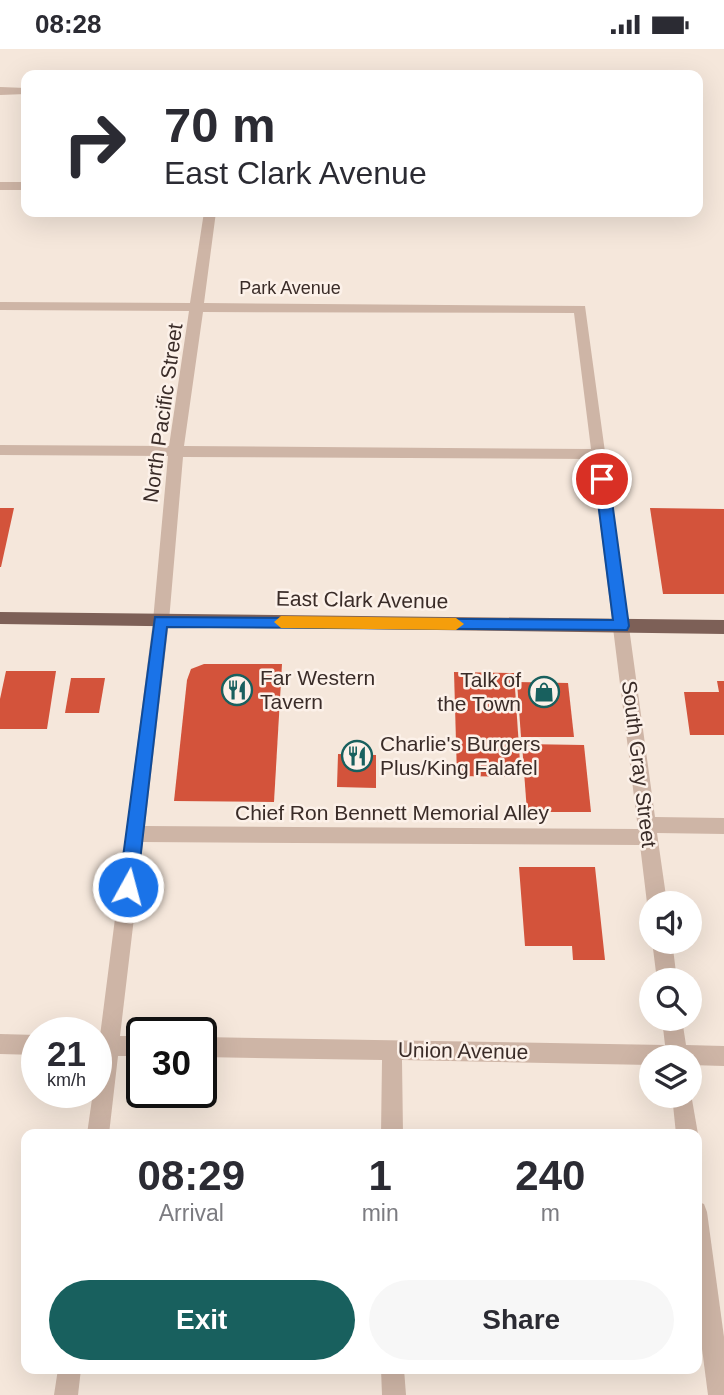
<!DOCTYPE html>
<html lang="en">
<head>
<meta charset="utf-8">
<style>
	body { margin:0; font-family:Helvetica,sans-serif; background:#f7f7f7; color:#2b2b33; height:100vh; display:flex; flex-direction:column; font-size:26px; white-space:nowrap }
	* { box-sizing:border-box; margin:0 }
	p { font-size:23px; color:#7c7c81 }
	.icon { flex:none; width:38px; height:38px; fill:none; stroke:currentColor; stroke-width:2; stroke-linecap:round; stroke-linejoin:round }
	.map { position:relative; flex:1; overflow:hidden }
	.panel { position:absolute; left:21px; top:1080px; width:681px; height:245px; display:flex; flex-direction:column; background:#fff; border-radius:14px; box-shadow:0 7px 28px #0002 }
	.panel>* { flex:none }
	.guide { position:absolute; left:21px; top:21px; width:682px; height:147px; border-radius:14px; box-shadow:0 7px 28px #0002; background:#fff; color:#2b2b33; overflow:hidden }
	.fabs { position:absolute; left:639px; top:842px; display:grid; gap:14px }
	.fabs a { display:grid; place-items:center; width:63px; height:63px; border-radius:50%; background:#fff; box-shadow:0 7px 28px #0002; font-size:35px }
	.speed { position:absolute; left:21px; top:968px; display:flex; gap:14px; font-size:35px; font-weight:700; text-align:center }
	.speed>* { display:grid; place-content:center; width:91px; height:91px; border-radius:50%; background:#fff; box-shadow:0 7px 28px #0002; line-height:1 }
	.speed small { font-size:18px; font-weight:400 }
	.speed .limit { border:4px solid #111; border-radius:10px; background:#fff; color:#111 }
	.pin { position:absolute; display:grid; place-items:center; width:60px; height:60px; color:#fff; margin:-30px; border:4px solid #fff; border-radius:50%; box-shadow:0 2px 7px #0007 }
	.me { position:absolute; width:77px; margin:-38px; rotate:7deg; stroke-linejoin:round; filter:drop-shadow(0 0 5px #0008) }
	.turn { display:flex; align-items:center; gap:24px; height:147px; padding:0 28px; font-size:32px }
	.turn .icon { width:91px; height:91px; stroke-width:2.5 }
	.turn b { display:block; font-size:49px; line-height:60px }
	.eta { display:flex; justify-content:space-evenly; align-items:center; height:119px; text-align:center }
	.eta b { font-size:42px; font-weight:600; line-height:49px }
	.button { display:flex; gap:14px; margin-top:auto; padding:14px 28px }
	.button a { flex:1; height:80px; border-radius:42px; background:#18605e; color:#fff; font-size:28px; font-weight:600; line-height:80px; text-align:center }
	.button a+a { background:#f7f7f7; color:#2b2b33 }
	.status { display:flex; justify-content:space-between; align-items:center; height:49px; padding:0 35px; background:#fff; direction:ltr }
	.status svg { height:19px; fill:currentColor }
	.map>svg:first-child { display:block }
	.building { fill:#d3533b }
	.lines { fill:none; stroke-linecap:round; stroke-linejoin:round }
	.minor { fill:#ceb5a6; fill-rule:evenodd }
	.major { fill:#7d6057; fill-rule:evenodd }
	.route { fill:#1a73e8; stroke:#114b97; stroke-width:2 }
	.slow { fill:#f59e0b }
	.labels { text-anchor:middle; stroke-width:5; stroke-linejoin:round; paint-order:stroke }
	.far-street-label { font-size:18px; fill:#3a2c28; stroke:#fcf1e9 }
	.street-label { font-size:21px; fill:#3a2c28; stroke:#fcf1e9 }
	.poi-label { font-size:21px; fill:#3a2c28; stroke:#fcf1e9; text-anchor:start }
</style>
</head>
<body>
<div class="status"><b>08:28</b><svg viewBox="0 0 49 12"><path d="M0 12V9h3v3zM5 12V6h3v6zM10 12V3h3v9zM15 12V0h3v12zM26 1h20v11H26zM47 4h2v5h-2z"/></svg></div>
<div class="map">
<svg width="724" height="1346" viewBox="0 0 724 1346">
	<rect width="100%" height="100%" fill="#f5e7db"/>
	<g class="building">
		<path d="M0 459H14L1 518H0Z"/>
		<path d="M650 459 724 460V545H663Z"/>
		<path d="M204 615H282L274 753 174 752 187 631 191 620Z"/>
		<path d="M6 622H56L47 680H0V650Z"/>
		<path d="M454 623 514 624 521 728 457 727Z"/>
		<path d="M71 629H105L99 664H65Z"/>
		<path d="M717 632H724V686H690L684 643H719Z"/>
		<path d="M517 633 568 634 574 688H521Z"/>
		<path d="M522 695 584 696 591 763H527Z"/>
		<path d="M338 705 376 706V739L337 738Z"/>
		<path d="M519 818H595L605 911H573L572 897H525Z"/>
	</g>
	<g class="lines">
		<g class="minor">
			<path d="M0 38 26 39V45L0 46Z"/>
			<rect x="0" y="133" width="26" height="8"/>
			<path d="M204 163H216L204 254 585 257 655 768 724 769V785L657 784 667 854H651V860L647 854 640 796 143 793 120 987H142V1007H118L109 1085H87L93 1043H96V987H100L153 572 168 407 0 406V396L169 397 189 262 0 261V253L190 254ZM203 263 574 264 591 400 184 397ZM183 408 592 410 638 780 145 777 169 572Z"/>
			<path d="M652 892H672L677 931H657Z"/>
			<path d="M662 970H682L686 996 724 997V1017L690 1016V1008H651V1016L402 1011 403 1085H381L382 1011 201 1008V988L665 996Z"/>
			<path d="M0 985 37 986V1006L0 1005Z"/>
			<path d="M690 1039 698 1085 696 1088V1085H676L672 1046H690Z"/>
			<path d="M696 1152 704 1155 707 1163 724 1288V1346H708L696 1254Z"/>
			<path d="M58 1320H81L78 1346H54Z"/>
			<path d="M381 1320H404L406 1346H382Z"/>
		</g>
		<path class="major" d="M0 563 724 571V585L0 575Z"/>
	</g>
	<path class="route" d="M602 425 609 430 629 577 627 581 167 578 137 838 134 843 128 846 122 843 119 838 155 568 613 571 595 430Z"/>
	<path class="slow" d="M281 567 456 569 464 575 456 581 281 579 274 573Z"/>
	<defs>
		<g id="restaurant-ring" transform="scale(1.575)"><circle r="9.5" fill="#fcf1e9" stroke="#18605e" stroke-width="1.5"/><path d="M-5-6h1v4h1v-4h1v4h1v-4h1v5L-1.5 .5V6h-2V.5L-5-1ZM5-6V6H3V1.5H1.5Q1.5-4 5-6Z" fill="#18605e"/></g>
		<g id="shop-ring" transform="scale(1.575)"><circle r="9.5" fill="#fcf1e9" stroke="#18605e" stroke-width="1.5"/><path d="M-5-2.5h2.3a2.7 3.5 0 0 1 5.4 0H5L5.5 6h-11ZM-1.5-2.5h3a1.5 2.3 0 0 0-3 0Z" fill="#18605e"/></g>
	</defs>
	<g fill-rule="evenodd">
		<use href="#restaurant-ring" x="237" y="641"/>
		<use href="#shop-ring" x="544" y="643"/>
		<use href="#restaurant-ring" x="357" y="707"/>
	</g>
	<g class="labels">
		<g class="far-street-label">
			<text x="290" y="245">Park Avenue</text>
		</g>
		<g class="street-label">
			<text transform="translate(163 364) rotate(-82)" y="7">North Pacific Street</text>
			<text transform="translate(362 551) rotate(1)" y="7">East Clark Avenue</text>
			<text transform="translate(639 715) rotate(83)" y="7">South Gray Street</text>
			<text x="392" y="771">Chief Ron Bennett Memorial Alley</text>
			<text transform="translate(463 1002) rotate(1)" y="7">Union Avenue</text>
		</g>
		<g class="poi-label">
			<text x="260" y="636">Far Western<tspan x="260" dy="24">Tavern</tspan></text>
			<text x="521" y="638" text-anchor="end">Talk of<tspan x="521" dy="24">the Town</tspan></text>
			<text x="380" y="702">Charlie's Burgers<tspan x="380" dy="24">Plus/King Falafel</tspan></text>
		</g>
	</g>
</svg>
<div class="fabs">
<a><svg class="icon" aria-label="sound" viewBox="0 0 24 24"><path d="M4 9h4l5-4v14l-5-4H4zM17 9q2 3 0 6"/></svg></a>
<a><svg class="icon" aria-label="search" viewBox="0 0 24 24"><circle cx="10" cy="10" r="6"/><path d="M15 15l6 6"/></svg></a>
<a><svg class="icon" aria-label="layers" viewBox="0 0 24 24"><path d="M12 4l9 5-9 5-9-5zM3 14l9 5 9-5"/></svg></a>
</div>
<div class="speed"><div>21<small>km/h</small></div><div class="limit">30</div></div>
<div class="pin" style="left:602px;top:430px;background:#d93025"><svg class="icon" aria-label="arrive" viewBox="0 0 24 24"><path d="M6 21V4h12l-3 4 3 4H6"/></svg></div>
<svg class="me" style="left:128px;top:838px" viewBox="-20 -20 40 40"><circle r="17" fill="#1a73e8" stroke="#fff" stroke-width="3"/><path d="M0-11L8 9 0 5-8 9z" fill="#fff"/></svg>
<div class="guide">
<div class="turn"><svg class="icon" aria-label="right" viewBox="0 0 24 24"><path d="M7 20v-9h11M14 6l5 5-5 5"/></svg><div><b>70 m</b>East Clark Avenue</div></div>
</div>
<section class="panel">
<div class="eta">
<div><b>08:29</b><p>Arrival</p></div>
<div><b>1</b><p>min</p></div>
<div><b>240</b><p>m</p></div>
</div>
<div class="button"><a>Exit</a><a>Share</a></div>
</section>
</div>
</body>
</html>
